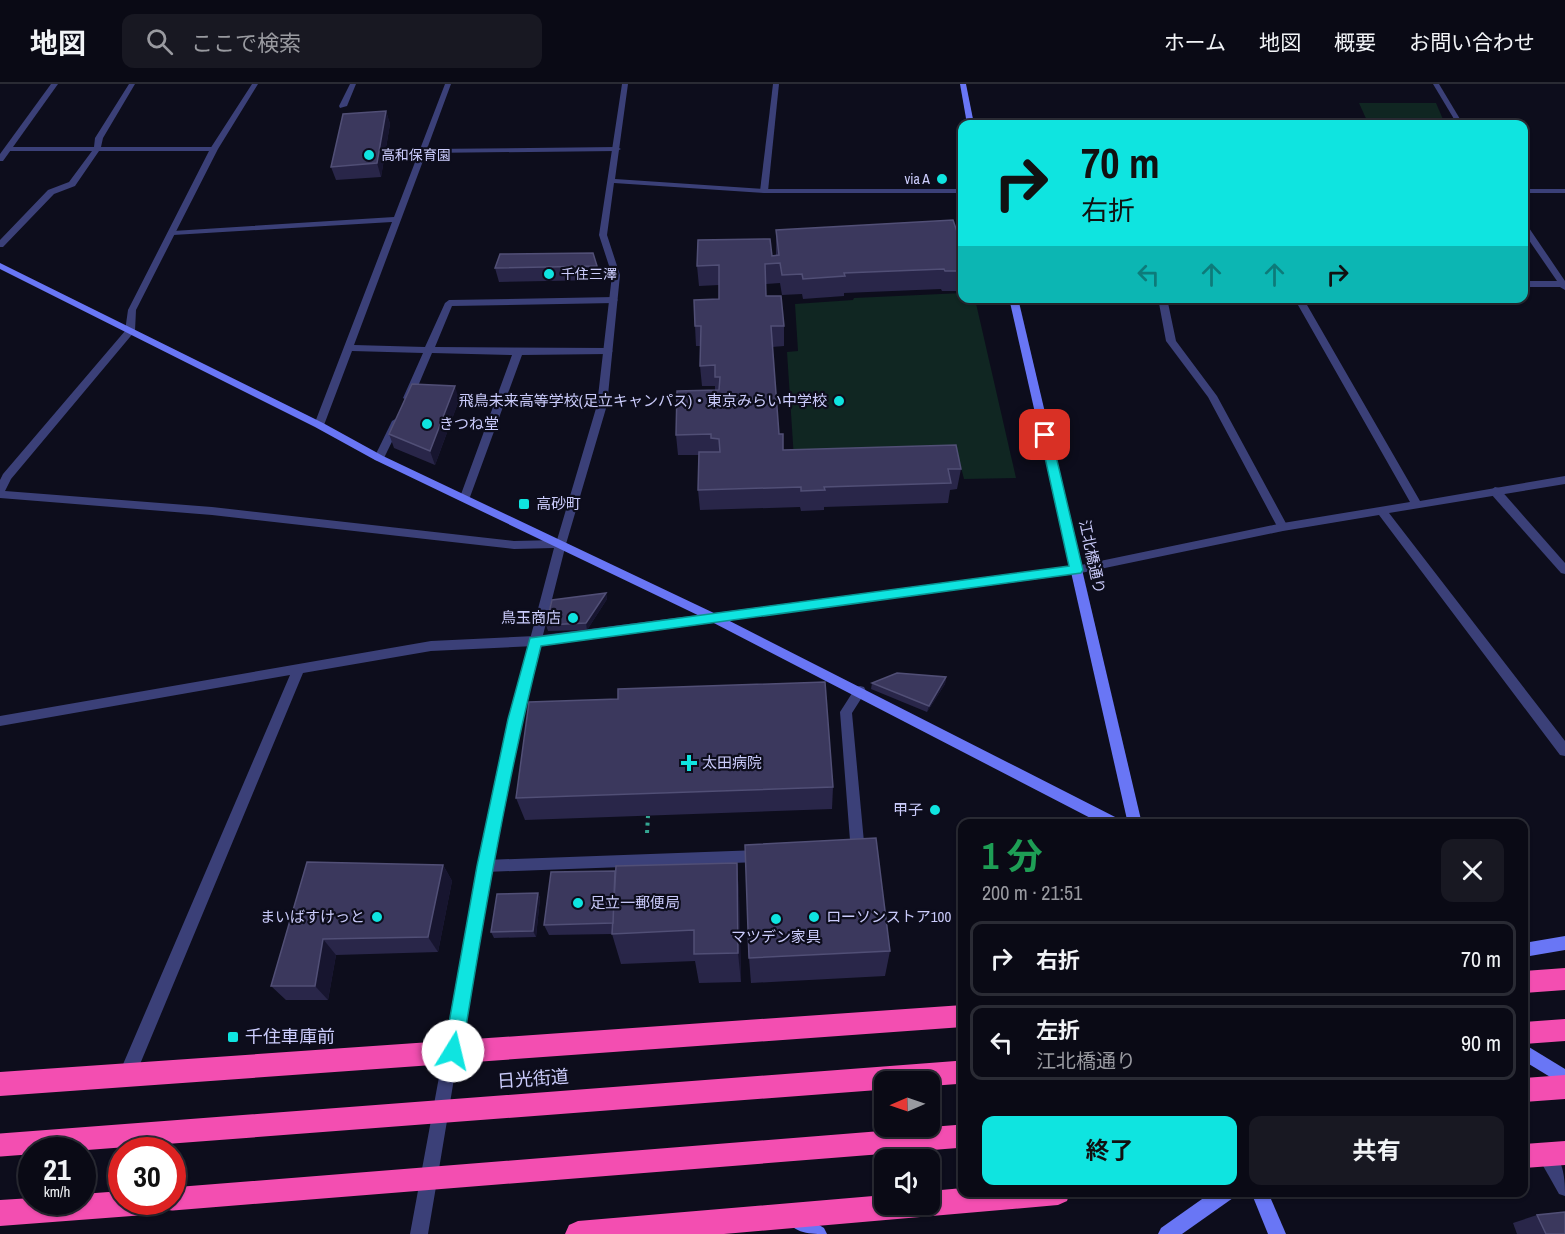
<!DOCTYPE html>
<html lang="ja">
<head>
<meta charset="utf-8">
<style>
	body { margin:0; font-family:"Archivo Narrow","Noto Sans JP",sans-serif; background:#181822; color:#f1f3f6; height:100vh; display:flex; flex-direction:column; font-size:22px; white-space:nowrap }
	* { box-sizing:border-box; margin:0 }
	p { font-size:20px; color:#999aa0 }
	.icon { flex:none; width:33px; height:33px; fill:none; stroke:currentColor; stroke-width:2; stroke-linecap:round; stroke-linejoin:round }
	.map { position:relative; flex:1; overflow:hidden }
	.side { position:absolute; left:958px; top:735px; width:570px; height:378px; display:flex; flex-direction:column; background:#0a0a15; border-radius:12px; box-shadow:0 2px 4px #0004,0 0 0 2px #2a2b34 }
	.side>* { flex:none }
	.banner { position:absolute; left:958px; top:36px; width:570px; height:183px; border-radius:12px; box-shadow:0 2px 4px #0004,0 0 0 2px #2a2b34; background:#0fe4e0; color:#111; overflow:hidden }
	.needle { width:39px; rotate:268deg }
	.fabs { position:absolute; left:874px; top:987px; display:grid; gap:12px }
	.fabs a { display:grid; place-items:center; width:66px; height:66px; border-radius:12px; background:#0a0a15; box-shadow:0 2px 4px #0004,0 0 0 2px #2a2b34; font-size:30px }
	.speed { position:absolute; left:18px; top:1053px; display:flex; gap:12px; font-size:30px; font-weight:700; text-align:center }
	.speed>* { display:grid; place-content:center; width:78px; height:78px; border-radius:50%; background:#0a0a15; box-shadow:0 2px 4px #0004,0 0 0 2px #2a2b34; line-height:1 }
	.speed small { font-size:15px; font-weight:400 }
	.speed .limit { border:9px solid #d22; background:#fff; color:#111 }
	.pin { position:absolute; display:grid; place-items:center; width:51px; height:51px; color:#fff; margin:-26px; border-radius:12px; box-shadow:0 3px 9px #0006 }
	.me { position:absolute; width:66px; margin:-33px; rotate:9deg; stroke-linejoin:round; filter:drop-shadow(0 0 4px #0008) }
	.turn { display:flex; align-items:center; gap:21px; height:126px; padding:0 24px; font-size:27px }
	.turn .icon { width:78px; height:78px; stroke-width:2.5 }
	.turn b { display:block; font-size:42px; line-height:51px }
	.lanes { display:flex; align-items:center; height:57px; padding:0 24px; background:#0003; justify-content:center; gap:30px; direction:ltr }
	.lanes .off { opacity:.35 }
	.round { display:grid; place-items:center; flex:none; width:63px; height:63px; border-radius:12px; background:#181822 }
	.headline { display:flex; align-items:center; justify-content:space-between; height:102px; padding:0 24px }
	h1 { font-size:36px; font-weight:700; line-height:45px; color:#1e9e55 }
	.button { display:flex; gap:12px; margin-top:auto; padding:12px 24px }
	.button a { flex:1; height:69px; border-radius:12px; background:#0fe4e0; color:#111; font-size:24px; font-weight:700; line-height:69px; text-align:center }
	.button a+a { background:#181822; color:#f1f3f6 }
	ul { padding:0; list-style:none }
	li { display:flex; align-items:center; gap:18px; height:75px; margin:0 12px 9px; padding:0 12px; border:3px solid #2a2b34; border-radius:12px }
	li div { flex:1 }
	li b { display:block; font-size:22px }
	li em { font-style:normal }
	header { display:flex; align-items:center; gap:36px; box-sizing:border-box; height:84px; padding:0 30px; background:#0a0a15; border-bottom:2px solid #2a2b34 }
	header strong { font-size:28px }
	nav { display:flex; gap:33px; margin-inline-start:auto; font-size:21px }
	.search { width:420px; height:54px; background:#181822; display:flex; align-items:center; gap:15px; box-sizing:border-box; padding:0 21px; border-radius:12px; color:#999aa0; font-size:22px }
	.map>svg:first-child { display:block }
	.green { fill:#102622 }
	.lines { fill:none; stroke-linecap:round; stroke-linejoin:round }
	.path { stroke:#34a692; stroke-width:4; stroke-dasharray:3 4.5; stroke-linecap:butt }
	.lane { fill:#3b4078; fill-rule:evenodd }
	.street { fill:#3b4078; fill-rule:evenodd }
	.secondary { fill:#6976f5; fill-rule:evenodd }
	.highway { fill:#f34eb1; fill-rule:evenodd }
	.highway-bridge { stroke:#f34eb1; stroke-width:23 }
	.wall { fill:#292649 }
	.shaded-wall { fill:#17152f }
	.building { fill:#3b385d; stroke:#514f76; stroke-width:1.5 }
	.route { fill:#0fe4e0; stroke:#0a9492; stroke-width:1.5 }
	.poi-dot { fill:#0fe4e0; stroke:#0d0d1c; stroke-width:2 }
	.labels { text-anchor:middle; stroke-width:4.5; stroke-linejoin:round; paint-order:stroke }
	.far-poi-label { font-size:14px; fill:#cbccfc; stroke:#0d0d1c; text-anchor:start }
	.poi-label { font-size:15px; fill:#cbccfc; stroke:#0d0d1c; text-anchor:start }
	.street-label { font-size:15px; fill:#cbccfc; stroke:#0d0d1c }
	.near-poi-label { font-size:18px; fill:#cbccfc; stroke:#0d0d1c; text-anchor:start }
	.near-street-label { font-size:18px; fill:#cbccfc; stroke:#0d0d1c }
</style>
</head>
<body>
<header>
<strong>地図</strong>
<div class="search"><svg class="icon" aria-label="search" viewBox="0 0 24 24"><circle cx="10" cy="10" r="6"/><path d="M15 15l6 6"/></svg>ここで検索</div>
<nav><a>ホーム</a><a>地図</a><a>概要</a><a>お問い合わせ</a></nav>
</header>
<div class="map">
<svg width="1565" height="1150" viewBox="0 0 1565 1150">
	<rect width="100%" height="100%" fill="#0d0d1c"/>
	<g class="green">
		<path d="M1359 19H1436L1445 40 1368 39Z"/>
		<path d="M963 209V214L975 215 1016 394 964 395 958 372 794 375 787 268 798 267 795 220 853 216 854 214Z"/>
	</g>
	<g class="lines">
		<path class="path" d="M647 749 648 732"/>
		<g class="lane">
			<path d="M129 0H135L103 54 101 63H217V67H99L75 102 54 110 3 163H0V156L48 106 69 98 92 67H5V63H94L95 54Z"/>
			<path d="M350 0H356L347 22 340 24 339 22Z"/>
			<path d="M445 0H451L427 65 617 63 621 65 617 67 426 69 354 261 425 263 445 219 449 216 614 213 618 216 614 219 452 222 435 263 608 264 613 267 608 270 522 271 470 413 465 417 460 413 512 271 432 269 413 314 408 317 403 314 423 269 352 267 324 341 319 344 314 341 392 138 173 151 169 149 173 147 394 133Z"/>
			<path d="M773 0H779L768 107 764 109 760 107Z"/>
			<path d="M1158 214H1167L1176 257 1217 312 1288 443 1287 446H1279L1208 313 1166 257Z"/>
			<path d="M397 334 402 337 384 374 379 377 375 376 374 374 392 337Z"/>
			<path d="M1495 403 1499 404 1565 479V490L1561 489 1491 410 1490 407Z"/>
			<path d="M535 552 539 554 541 557 539 560 535 562 431 567 303 589 133 997 127 999 121 997 119 991 121 985 290 591 0 642V632L431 557Z"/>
			<path d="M860 602 864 603 866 607 852 629 865 769 863 773 858 775 853 773 851 769 840 628 856 603Z"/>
			<path d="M759 766 764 768 766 772 764 776 759 778 485 788 480 786 478 782 480 778 485 776Z"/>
		</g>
		<g class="street">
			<path d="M51 0H58L3 77H0V70Z"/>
			<path d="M252 0H258L218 65 136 226 135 247 11 395 5 407 212 423 514 457 557 456 597 321 612 191 599 151 622 0H628L615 95 764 105H963V109H764L614 99 607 151 620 191 607 321 566 460 543 551 1076 482 1283 439 1410 418 1294 214H1303L1420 417 1565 392V400L1389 429 1565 657V672L1560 671 1379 431 1283 447 1076 490 540 561C490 754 462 953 428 1150H410L478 782 509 635 554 464 514 465 212 431 0 414V396L3 390 125 247 128 226 210 65Z"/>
			<path d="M1433 0H1439L1463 40H1457Z"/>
			<rect x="1524" y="105" width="41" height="4"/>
			<path d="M1524 141H1527L1565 197V206L1560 203H1524V197H1557L1524 149Z"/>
			<path d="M1545 1063C1564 1071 1565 1095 1565 1112L1559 1110 1537 1071 1539 1065Z"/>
		</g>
		<g class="secondary">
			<path d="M960 0H966L974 40H967Z"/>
			<path d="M0 179 323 339 383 372 716 530 1121 736 1122 740H1102L708 536 375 376 315 343 0 185Z"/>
			<path d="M1009 214H1018L1142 740H1128Z"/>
			<path d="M1565 852V866L1524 873V859Z"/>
			<path d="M1524 960 1565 985V1002L1524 977Z"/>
			<path d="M1212 1108H1235L1233 1114 1182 1150H1158L1161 1144Z"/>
			<path d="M1251 1108H1268L1286 1150H1268Z"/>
			<path d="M794 1126 824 1144 827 1150C811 1150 793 1150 786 1134L788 1128Z"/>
		</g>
		<g class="highway">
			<path d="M1565 884V906L1524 909V887Z"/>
			<path d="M963 921V943L0 1012V988Z"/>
			<path d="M1565 935V957L1524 960V938Z"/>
			<path d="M1565 991V1015L1524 1018V994Z"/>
			<path d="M1565 1057V1081L1524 1084V1060Z"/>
			<path d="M963 1104V1108H1070L1067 1117 1058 1121 724 1150H565L569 1141 578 1137 885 1111V1120H930V1107Z"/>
			<path d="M122 1107V1118H157L154 1127 145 1131 0 1142V1116L32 1114V1118H82V1110Z"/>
		</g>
		<g class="highway-bridge">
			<path d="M0 1061 963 988"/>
			<path d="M172 1115 963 1052"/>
		</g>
	</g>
	<g class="wall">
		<path d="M386 27 390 40 381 93 336 96 331 83Z"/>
		<path d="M776 146 963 165V204H962L961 207H942L941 205 844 209V212L803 215 802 210 782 211 780 199 766 200V212L784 242V262L772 263 779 350 783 366 961 385 957 405 950 406 948 419 824 423V426L801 427 800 423 700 426 698 406 699 371H678L676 351 715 306V302H702L700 282 701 262H696L695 242 719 215V201L699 202 697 182 776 172Z"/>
		<path d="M597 182 599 196 499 198 495 184Z"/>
		<path d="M459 316 435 381 394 364 389 350Z"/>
		<path d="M606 509 607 515 587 546 548 547 546 541Z"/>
		<path d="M946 593 945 600 927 628 871 605 872 599Z"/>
		<path d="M833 703 832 725 525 736 516 714Z"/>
		<path d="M307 778 443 781 452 797 438 868 336 871 328 916H286L271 902Z"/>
		<path d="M737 779 739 811 741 898 699 899 695 877 621 880 612 850 549 851 544 841 615 787Z"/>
		<path d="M538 809 540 814 536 853 494 854 491 848Z"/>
		<path d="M890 867 885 892 751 899 749 874Z"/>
		<path d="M1537 1131 1565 1150H1517L1513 1139Z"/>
	</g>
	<g class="shaded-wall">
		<path d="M386 27 390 40 381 93 377 79Z"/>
		<path d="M455 302 459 316 435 381 430 367Z"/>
		<path d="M606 509 607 515 587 546 586 539Z"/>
		<path d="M946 593 945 600 927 628 929 622Z"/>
		<path d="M737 779 739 811 741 898 738 869Z"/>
		<path d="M443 781 452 797 438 868 428 853Z"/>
		<path d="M538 809 540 814 536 853 533 847Z"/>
		<path d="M323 855 336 871 328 916 315 902Z"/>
	</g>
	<g class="building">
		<path d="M386 27 377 79 331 83 343 30Z"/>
		<path d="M953 136 963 165V187H945L944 185 844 189 845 192 803 195 802 190 782 191 780 179 765 180 766 212H781L784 242H771L779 350H783V366L956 361 961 385H948L951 399 824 403 825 406 801 407V403L698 406 699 368H720L719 355 711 354V350L676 351 677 307 719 306 720 293H715V281L700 282 701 242H695L694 216 719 215V181L697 182 698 156 770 155 772 172 779 171 776 146Z"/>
		<path d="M593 169 597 182 495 184 500 170Z"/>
		<path d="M412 300 455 302 430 367 389 350Z"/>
		<path d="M606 509 586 539 546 541 552 516Z"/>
		<path d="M897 589 946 593 929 622 872 599Z"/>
		<path d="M825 598 833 703 516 714 529 618 618 615V605Z"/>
		<path d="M876 754 890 867 749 874 745 761Z"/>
		<path d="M307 778 443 781 428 853 323 855 315 902H271Z"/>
		<path d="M737 779 738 869 694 870V846L612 850 616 782Z"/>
		<path d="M615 787 613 839 544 841 551 788Z"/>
		<path d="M538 809 533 847 491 848 497 810Z"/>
		<path d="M1565 1128V1150H1546L1537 1131Z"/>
	</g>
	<path class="route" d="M1045 347 1051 351 1083 486 1081 489 541 562C507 695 484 831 462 967L459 973 453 975 447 973 444 967 477 782 508 635 530 554 1069 482 1040 351Z"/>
	<g class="poi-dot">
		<circle cx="369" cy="71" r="6"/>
		<circle cx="942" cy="95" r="6"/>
		<circle cx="549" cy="190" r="6"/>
		<circle cx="839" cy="317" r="6"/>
		<circle cx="427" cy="340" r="6"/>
		<rect x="518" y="414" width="12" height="12" rx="3"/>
		<circle cx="573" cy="534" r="6"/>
		<path d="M686 670h6v6h6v6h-6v6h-6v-6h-6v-6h6z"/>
		<circle cx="935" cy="726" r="6"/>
		<circle cx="578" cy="819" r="6"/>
		<circle cx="377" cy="833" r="6"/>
		<circle cx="814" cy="833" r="6"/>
		<circle cx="776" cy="835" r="6"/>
		<rect x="227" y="947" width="12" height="12" rx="3"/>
	</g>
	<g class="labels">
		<g class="far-poi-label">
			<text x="381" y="76">高和保育園</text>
			<text x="930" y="100" text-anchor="end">via A</text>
			<text x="561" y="195">千住三澤</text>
		</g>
		<g class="poi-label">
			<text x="827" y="322" text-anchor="end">飛鳥未来高等学校(足立キャンパス)・東京みらい中学校</text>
			<text x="439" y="345">きつね堂</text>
			<text x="536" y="425">高砂町</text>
			<text x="561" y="539" text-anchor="end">鳥玉商店</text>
			<text x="702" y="684">太田病院</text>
			<text x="923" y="731" text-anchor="end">甲子</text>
			<text x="590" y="824">足立一郵便局</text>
			<text x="365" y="838" text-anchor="end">まいばすけっと</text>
			<text x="826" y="838">ローソンストア100</text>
			<text x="776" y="858" text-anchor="middle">マツデン家具</text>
		</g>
		<g class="street-label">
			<text transform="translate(1092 473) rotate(78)" y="5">江北橋通り</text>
		</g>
		<g class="near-poi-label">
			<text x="245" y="959">千住車庫前</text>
		</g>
		<g class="near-street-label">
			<text transform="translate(533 995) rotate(-4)" y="6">日光街道</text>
		</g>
	</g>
</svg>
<div class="fabs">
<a><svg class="needle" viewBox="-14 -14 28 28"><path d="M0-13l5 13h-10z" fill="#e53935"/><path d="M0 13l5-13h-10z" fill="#999aa0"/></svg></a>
<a><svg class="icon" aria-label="sound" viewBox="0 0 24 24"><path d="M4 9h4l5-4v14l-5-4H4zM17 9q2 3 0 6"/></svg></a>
</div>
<div class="speed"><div>21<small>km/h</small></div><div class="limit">30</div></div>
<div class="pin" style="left:1045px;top:351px;background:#d93025"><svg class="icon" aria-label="arrive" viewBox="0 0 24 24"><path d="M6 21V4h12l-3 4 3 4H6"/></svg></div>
<svg class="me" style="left:453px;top:967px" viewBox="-20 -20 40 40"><circle r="19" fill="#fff"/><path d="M0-13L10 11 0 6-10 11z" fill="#0fe4e0"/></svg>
<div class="banner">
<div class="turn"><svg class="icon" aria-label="right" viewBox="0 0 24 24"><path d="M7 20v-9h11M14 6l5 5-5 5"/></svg><div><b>70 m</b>右折</div></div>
<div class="lanes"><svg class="icon off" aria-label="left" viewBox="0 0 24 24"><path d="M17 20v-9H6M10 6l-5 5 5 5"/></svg><svg class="icon off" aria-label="ahead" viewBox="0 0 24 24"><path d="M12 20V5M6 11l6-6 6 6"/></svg><svg class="icon off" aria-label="ahead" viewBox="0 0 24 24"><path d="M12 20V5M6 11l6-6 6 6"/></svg><svg class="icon" aria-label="right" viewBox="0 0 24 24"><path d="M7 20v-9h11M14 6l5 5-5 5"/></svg></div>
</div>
<section class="side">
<div class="headline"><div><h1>1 分</h1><p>200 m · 21:51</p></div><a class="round"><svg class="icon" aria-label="close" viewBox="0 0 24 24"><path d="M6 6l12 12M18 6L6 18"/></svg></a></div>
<ul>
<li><svg class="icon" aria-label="right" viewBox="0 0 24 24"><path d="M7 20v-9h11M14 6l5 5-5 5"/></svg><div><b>右折</b></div><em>70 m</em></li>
<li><svg class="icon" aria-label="left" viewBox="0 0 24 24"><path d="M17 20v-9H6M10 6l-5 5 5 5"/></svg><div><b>左折</b><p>江北橋通り</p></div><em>90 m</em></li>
</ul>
<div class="button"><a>終了</a><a>共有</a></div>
</section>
</div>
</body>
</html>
